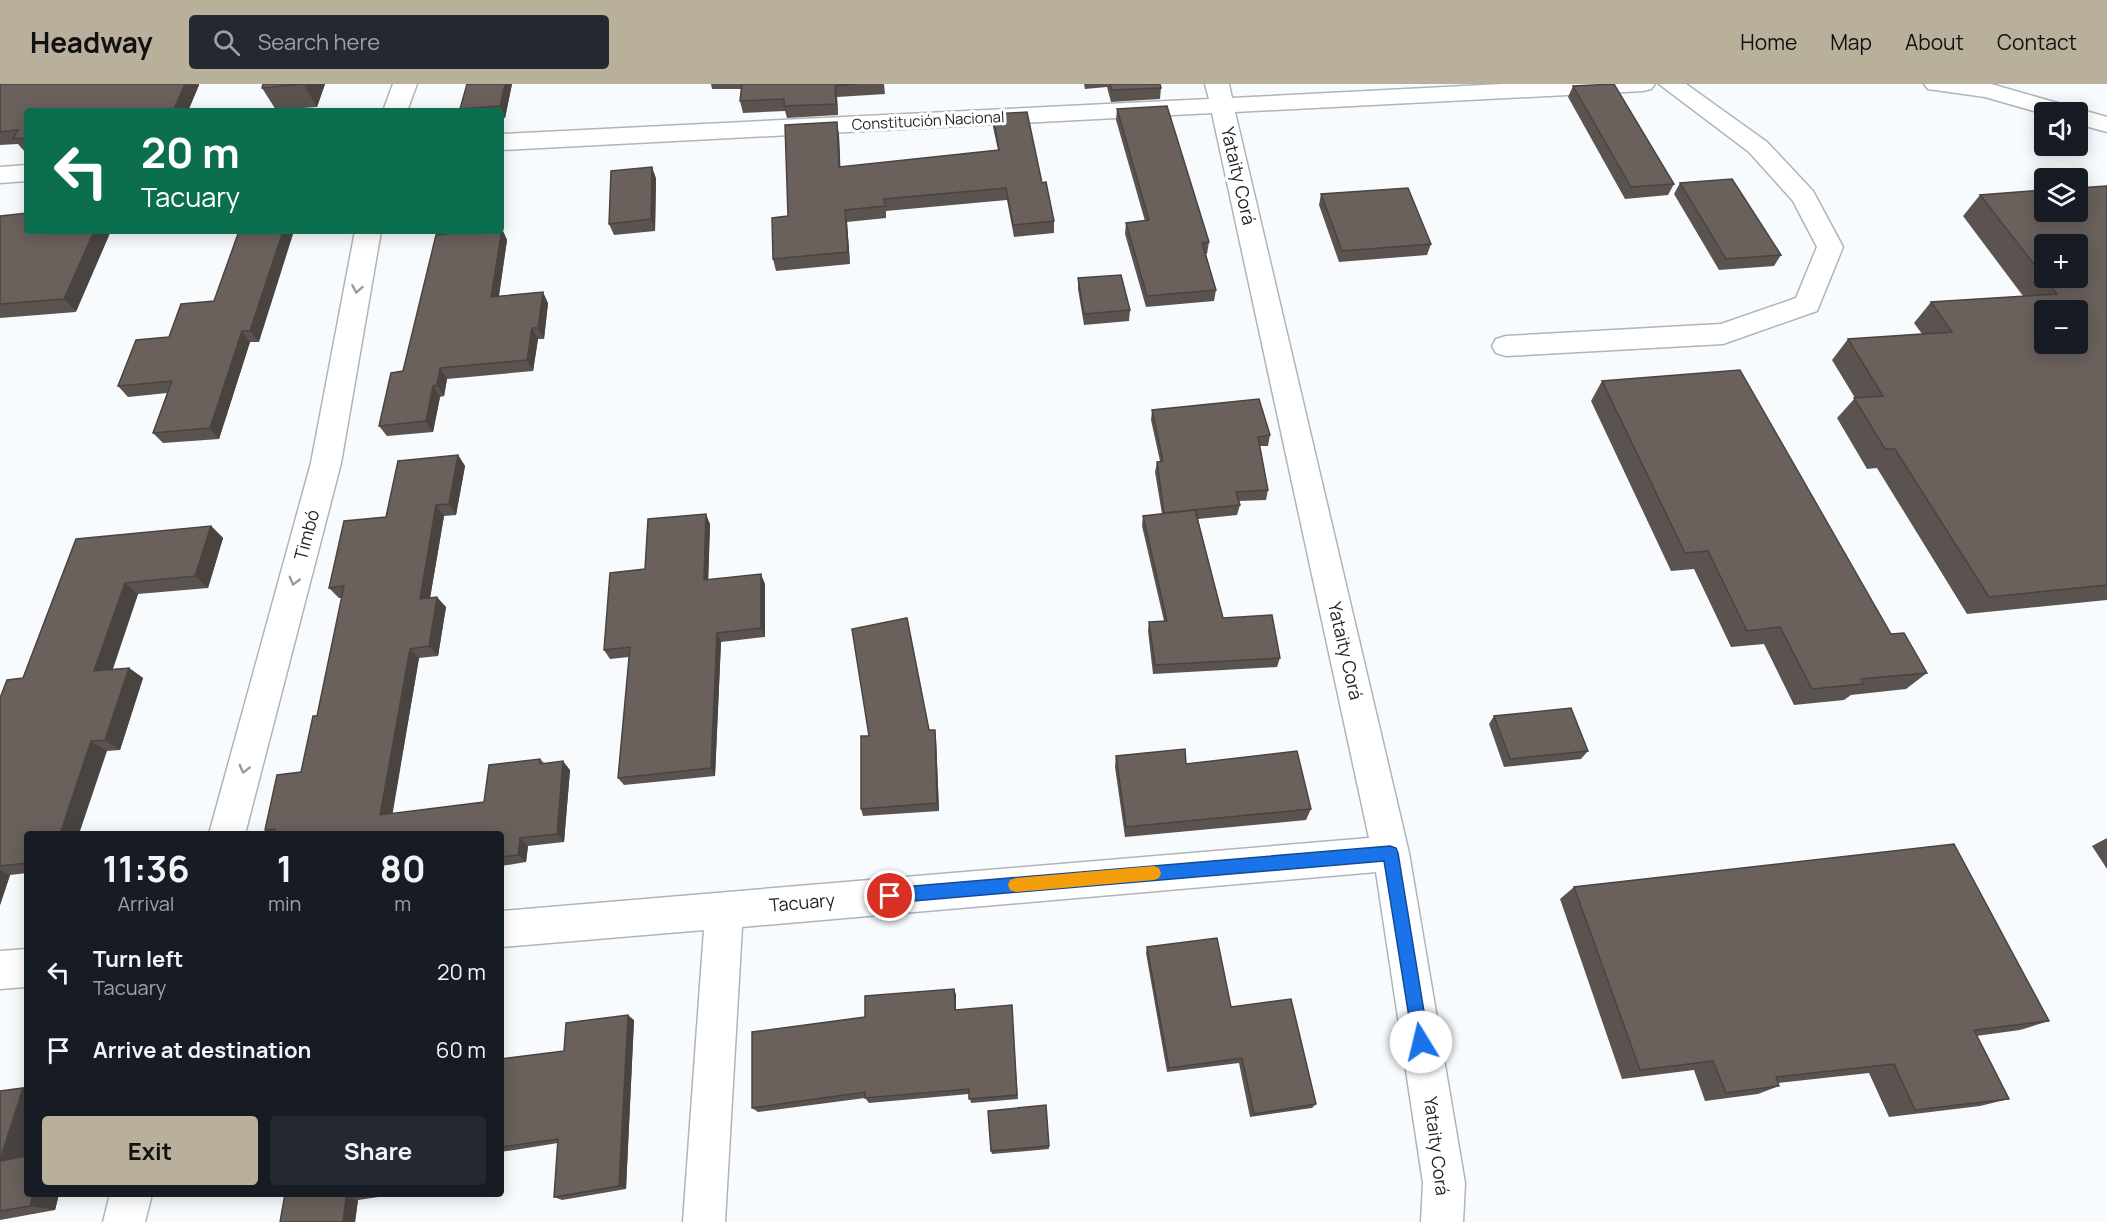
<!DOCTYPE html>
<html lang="en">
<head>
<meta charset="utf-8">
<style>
	body { margin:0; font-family:Manrope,sans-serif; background:#242831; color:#f1f3f6; height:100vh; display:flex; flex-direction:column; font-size:22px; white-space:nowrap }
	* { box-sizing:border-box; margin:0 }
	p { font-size:20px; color:#9ea1a6 }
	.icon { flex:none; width:33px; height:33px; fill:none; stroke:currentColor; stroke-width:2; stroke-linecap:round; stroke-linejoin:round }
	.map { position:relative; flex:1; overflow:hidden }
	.sheet { position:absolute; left:24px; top:747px; width:480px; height:366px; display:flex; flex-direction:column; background:#171b24; border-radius:6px; box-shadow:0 3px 15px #0003 }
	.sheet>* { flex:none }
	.hud { position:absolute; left:24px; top:24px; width:480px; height:126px; border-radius:6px; box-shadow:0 3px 15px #0003; background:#0b6e4f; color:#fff; overflow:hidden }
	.controls { position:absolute; left:2034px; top:18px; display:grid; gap:12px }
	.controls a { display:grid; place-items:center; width:54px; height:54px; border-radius:6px; background:#171b24; box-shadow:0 3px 15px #0003; font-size:30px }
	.pin { position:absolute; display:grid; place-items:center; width:51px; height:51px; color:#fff; margin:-26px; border:3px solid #fff; border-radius:50%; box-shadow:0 2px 6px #0007 }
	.me { position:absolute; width:66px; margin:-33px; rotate:351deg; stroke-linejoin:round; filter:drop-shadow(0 0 4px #0008) }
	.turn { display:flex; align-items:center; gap:21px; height:126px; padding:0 18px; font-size:27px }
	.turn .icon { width:78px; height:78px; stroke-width:2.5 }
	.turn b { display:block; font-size:42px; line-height:51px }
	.eta { display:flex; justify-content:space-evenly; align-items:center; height:102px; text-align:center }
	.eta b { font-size:36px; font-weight:700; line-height:42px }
	.primary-button { display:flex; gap:12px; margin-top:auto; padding:12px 18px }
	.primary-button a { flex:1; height:69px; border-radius:6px; background:#b9b09c; color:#111; font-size:24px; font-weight:700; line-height:69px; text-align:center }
	.primary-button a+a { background:#242831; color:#f1f3f6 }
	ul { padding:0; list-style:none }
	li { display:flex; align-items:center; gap:18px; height:78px; padding:0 18px }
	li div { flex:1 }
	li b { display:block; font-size:22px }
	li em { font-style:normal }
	header { display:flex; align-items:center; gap:36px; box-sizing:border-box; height:84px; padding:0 30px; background:#b9b09c; color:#111 }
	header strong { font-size:28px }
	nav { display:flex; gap:33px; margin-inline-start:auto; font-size:21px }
	.search { width:420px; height:54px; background:#242831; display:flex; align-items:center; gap:15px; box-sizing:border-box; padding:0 21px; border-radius:6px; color:#9ea1a6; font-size:22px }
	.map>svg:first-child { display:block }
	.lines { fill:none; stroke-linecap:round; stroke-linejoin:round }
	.minor-casing { stroke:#adb5bc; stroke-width:3 }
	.minor { fill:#fff; fill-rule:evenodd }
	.wall { fill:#5b5350 }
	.shaded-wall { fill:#4a4441 }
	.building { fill:#6a615d; stroke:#4a4441; stroke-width:1.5; fill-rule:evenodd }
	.oneway { stroke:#999b9c }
	.route { fill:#1a73e8; stroke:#114b97; stroke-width:1.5 }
	.slow { fill:#f59e0b }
	.labels { text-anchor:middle; stroke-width:6; stroke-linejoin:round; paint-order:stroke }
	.far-street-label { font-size:15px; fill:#1d2023; stroke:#fff }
	.street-label { font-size:18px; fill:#1d2023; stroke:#fff }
</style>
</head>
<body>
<header>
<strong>Headway</strong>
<div class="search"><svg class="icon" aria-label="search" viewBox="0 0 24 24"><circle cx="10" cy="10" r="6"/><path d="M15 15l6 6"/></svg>Search here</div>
<nav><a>Home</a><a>Map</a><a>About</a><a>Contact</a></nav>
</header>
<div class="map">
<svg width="2107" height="1138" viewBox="0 0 2107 1138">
	<rect width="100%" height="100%" fill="#f8fbfe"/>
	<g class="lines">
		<g class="minor-casing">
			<g id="minor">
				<path d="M393 0H417L407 27H383Z"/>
				<path d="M1205 0H1229L1232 14 1503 0H1655L1651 5 1643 7 1235 28 1409 769 1465 1099 1463 1138H1421L1423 1099 1376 788 742 843 725 1138H683L704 846 501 863V827L1369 754 1212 29 501 66V50L1209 15Z"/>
				<path d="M1659 0H1686L1767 58 1813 107 1843 163 1817 227 1723 260 1506 272 1496 269 1492 262 1496 255 1506 252 1721 240 1796 214 1817 163 1793 117 1749 68Z"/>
				<path d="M1924 0H1991L2107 33V48L2078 40V28L2044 30 1985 13 1928 5Z"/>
				<path d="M27 81V97L0 99V83Z"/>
				<path d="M355 147H381L341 379 245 750H209L311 379Z"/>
				<path d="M27 865V903L0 905V867Z"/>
				<path d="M110 1110H152L145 1138H103Z"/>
			</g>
		</g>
		<use href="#minor" class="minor"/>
	</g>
	<g class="wall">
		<path d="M0 0H199V1L188 27H27V68H25L18 60 0 61Z"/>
		<path d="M263 0H325L317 23 276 26 262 4Z"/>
		<path d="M467 0H512L505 34H501V27H461L460 25Z"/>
		<path d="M711 0H884L885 10 837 13 838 31 787 34 785 27 743 29 740 17 741 5H712Z"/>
		<path d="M1084 0H1160L1161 4 1160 15 1111 18 1107 3 1085 5Z"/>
		<path d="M1573 2 1674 100 1668 111 1625 115 1568 13Z"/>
		<path d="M1117 25 1209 158 1207 170H1206L1216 206 1214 217 1146 223 1125 150 1126 139 1145 137 1116 36Z"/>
		<path d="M993 30 1042 99 1054 137V149L1014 153 1007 116 886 127V134L847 138 850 180 776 187 773 175 788 132 839 51 840 83 998 66 993 43Z"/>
		<path d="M656 94 655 147 614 151 609 140Z"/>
		<path d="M1680 99 1781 171 1774 182 1719 186 1674 110Z"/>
		<path d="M2107 102V516L1967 530 1877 384 1867 385 1837 334 1855 314 1832 276 1848 255 1922 250 1914 239 1931 218 2023 212 1963 132 1980 111Z"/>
		<path d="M1321 110 1431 160 1427 171 1339 178 1319 121Z"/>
		<path d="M0 132 76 228 0 234Z"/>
		<path d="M502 145 507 156 499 212 548 219 544 255H538L533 287 447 295 444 312 440 313 433 348 387 352 379 342Z"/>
		<path d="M239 147 259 258H250L219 355 163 359 153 349 167 309 128 313 118 302 169 253 214 217Z"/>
		<path d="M1078 194 1130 226 1129 237 1084 241 1078 205Z"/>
		<path d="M1602 297 1891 550 1927 589 1906 605 1851 611 1844 616 1794 621 1764 560 1731 563 1694 485 1671 487 1591 317Z"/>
		<path d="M1152 326 1270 351 1268 362H1260L1268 406 1266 416 1239 417 1240 421 1237 431 1198 435 1223 534 1280 574 1277 583 1153 590 1148 547 1149 538 1164 537 1142 442 1143 432 1162 430 1155 388 1157 378 1160 377 1151 336Z"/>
		<path d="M458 371 465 382 456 431 444 432 430 514 446 523 438 572 419 574 392 730 484 718 540 675 544 679 570 686 564 758 528 762 526 778 501 782V750H271L265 746 301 688 317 632 342 514H339L329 504 386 433Z"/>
		<path d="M710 440 708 495 765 500V553L721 558 715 692 624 701 618 694 629 573 610 575 604 566 645 485Z"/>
		<path d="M211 442 223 454 208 504 138 510 113 585 129 584 143 594 120 666 107 667 27 750V789L10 791 0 821V614L23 594 76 455Z"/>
		<path d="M1494 632 1588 667 1581 675 1504 683 1489 640Z"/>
		<path d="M929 646 936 654 939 727 863 732 861 725Z"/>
		<path d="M1116 672 1186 680 1311 725 1306 736 1125 753 1115 683Z"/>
		<path d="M2107 754V785L2092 762Z"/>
		<path d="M1574 803 2049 937 2020 946 1976 952 2009 1015 1980 1022 1889 1033 1869 989 1778 999 1779 1002 1758 1010 1705 1017 1694 986 1622 995 1560 815Z"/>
		<path d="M1147 863 1231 923 1316 1020 1312 1024 1250 1033 1239 979 1167 988 1146 869Z"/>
		<path d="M954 905 956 911V926L1012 928 1018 1015 971 1019 969 1010 869 1019 865 1014 758 1028 752 1024 865 933Z"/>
		<path d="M634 936 626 1105 562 1116 554 1113 558 1059 501 1068V975L564 967Z"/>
		<path d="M0 1007 27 1110H59L55 1126 0 1136Z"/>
		<path d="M1046 1021 1049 1065 992 1070 991 1067Z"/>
		<path d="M285 1110H399L358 1116 355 1138H280Z"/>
	</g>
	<g class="shaded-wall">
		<path d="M185 0 199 1 188 27H173Z"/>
		<path d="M304 0H325L317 23 304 1Z"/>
		<path d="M505 0H512L505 34 500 22Z"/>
		<path d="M835 2 837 13 838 31 836 20Z"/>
		<path d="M837 38 839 51 841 95 839 83Z"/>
		<path d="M652 83 656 94 655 147 651 135Z"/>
		<path d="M845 126 847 138 850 180 848 168Z"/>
		<path d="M502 145 507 156 497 224 491 213Z"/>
		<path d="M94 147H111L76 228 64 215Z"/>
		<path d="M283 147H294L259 258 250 247Z"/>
		<path d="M543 208 548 219 544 255 538 244Z"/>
		<path d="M532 244 538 255 533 287 527 276Z"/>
		<path d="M242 247 250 258 219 355 210 344Z"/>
		<path d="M440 284 447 295 444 312 437 301Z"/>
		<path d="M433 302 440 313 433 348 426 337Z"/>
		<path d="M458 371 465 382 456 431 449 420Z"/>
		<path d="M436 421 444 432 428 526 420 515Z"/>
		<path d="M706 430 710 440 708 505 704 496Z"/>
		<path d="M211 442 223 454 208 504 195 492Z"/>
		<path d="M761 490 765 500V553L761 544Z"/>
		<path d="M125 499 138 510 108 598 94 587Z"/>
		<path d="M437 513 446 523 438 572 429 562Z"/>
		<path d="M717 549 721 558 715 692 711 684Z"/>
		<path d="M410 565 419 574 391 739 380 731Z"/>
		<path d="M129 584 143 594 120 666 105 656Z"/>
		<path d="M935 646 936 654 939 727 937 719Z"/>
		<path d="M91 657 107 667 79 750H60Z"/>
		<path d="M563 677 570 686 564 758 557 750Z"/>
		<path d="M520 754 528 762 526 778 518 771Z"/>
		<path d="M0 786 10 791 0 821Z"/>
		<path d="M954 905 956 911V932L955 926Z"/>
		<path d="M628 931 634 936 626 1105 619 1102Z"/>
		<path d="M23 1004 27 1005V1077H0Z"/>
		<path d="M33 1110H59L55 1126 30 1122Z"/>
		<path d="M346 1114 358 1116 355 1138H343Z"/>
	</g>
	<g class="building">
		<path d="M0 0H185L173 27H27V54L13 55 18 46 0 48Z"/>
		<path d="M263 0H304L262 4Z"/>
		<path d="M467 0H505L500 22 460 25Z"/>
		<path d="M742 0H857L835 2 836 20 784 22V15L740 17Z"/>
		<path d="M1110 0H1160L1161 4 1112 6Z"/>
		<path d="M1614 0 1674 100 1631 103 1573 2Z"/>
		<path d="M1167 22 1209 158 1202 159 1216 206 1147 212 1126 139 1149 136 1117 25Z"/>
		<path d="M1027 28 1042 99 1046 98 1054 137 1013 141 1006 104 884 115 885 122 845 126 848 168 773 175 772 134 788 132 785 41 837 38 839 83 999 66 993 30Z"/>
		<path d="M652 83 651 135 609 140 611 87Z"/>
		<path d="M1732 95 1781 171 1726 175 1680 99Z"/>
		<path d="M2107 102V501L1989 513 1895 365H1885L1854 314 1883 312 1848 255 1952 248 1931 218 2057 210 2045 194H2078V160H2044V193L1980 111 2044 106V128H2078V104ZM2044 226H2078V260H2044Z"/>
		<path d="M1408 104 1431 160 1342 167 1321 110Z"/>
		<path d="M27 129V147H94L64 215 0 220V132Z"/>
		<path d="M501 145H502L491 213 543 208 538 244H532L527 276 440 284 437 301 433 302 426 337 379 342 391 289 403 287 436 151 475 147H501Z"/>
		<path d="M239 147H283L250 247H242L210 344 153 349 172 297 118 302 136 256 169 253 181 220 214 217Z"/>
		<path d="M1121 191 1130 226 1084 230 1078 194Z"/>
		<path d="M1740 286 1891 550 1904 549 1927 589 1861 595 1863 600 1812 605 1780 543 1747 547 1708 467 1685 469 1602 297Z"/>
		<path d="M1259 315 1270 351 1258 353 1268 406 1236 408 1240 421 1164 429 1157 378 1163 377 1152 326Z"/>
		<path d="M458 371 449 420 436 421 420 515 437 513 429 562 410 565 380 731 484 718 489 681 540 675V680L563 677 557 750 520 754 518 771 501 773V750H274L275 745 265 746 277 691 301 688 313 632H317L344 502 329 504 344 437 386 433 398 377Z"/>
		<path d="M1195 426 1223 534 1272 531 1280 574 1155 581 1149 538 1167 537 1143 432Z"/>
		<path d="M706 430 704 496 761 490V544L717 549 711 684 618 694 630 563 604 566 610 489 645 485 648 435Z"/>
		<path d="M211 442 195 492 125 499 94 587 129 584 105 656 91 657 60 750H27V779L0 782V614L7 596 23 594 76 455Z"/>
		<path d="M907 534 929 646H935L937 719 861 725V652H869L852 545Z"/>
		<path d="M1571 624 1588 667 1510 675 1494 632Z"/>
		<path d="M1185 665 1186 680 1297 667 1311 725 1126 743 1116 672Z"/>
		<path d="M1954 760 2049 937 1974 946 2009 1015 1915 1026 1894 980 1776 993 1779 1002 1726 1009 1713 977 1640 986 1574 803Z"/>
		<path d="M1217 854 1231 923 1291 915 1316 1020 1254 1030 1242 974 1169 984 1147 863Z"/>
		<path d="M954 905 955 926 1012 921 1017 1011 969 1015V1005L865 1014V1008L752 1024V948L865 933V912Z"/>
		<path d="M628 931 619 1102 554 1113 558 1055 501 1063V975L564 967 566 939Z"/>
		<path d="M23 1004 0 1076V1007Z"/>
		<path d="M1046 1021 1049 1062 991 1067 988 1027Z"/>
		<path d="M27 1072V1110H33L30 1122 0 1127V1077Z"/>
		<path d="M285 1110H371L346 1114 343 1138H280Z"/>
	</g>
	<defs><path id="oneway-chevron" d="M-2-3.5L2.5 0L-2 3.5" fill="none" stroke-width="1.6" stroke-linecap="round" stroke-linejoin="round" transform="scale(1.5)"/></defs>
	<g class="oneway">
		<use href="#oneway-chevron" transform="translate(357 205) rotate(100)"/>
		<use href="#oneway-chevron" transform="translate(294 497) rotate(105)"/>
		<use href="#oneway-chevron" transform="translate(244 685) rotate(105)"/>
	</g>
	<path class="route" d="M1390 762 1396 764 1398 769 1429 958 1427 963 1421 966 1415 963 1413 958 1384 777 890 819 885 817 883 812 885 806 890 804Z"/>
	<path class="slow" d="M1154 782 1159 784 1161 789 1159 794 1154 796 1016 808 1010 806 1008 801 1010 796 1016 794Z"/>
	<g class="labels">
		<g class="far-street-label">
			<text transform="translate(928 37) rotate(-3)" y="5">Constitución Nacional</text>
		</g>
		<g class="street-label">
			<text transform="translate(1238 92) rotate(77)" y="6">Yataity Corá</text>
			<text transform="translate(307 451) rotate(-75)" y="6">Timbó</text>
			<text transform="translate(1345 567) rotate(77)" y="6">Yataity Corá</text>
			<text transform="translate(802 819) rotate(-5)" y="6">Tacuary</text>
			<text transform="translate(1436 1062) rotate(83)" y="6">Yataity Corá</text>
		</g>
	</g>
</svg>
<div class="controls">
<a><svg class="icon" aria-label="sound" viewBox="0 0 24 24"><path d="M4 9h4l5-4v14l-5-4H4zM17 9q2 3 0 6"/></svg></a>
<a><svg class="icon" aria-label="layers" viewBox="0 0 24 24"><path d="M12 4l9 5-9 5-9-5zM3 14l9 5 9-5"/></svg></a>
<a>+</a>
<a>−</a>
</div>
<div class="pin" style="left:890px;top:812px;background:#d93025"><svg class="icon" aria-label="arrive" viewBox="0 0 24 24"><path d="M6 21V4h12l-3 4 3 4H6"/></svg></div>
<svg class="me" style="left:1421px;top:958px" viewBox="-20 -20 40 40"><circle r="19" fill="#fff"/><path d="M0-13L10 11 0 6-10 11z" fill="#1a73e8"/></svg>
<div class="hud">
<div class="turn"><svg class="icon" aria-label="left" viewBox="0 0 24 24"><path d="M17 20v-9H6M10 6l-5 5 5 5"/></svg><div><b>20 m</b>Tacuary</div></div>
</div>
<section class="sheet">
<div class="eta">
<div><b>11:36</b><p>Arrival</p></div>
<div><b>1</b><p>min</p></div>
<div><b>80</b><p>m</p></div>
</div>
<ul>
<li><svg class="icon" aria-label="left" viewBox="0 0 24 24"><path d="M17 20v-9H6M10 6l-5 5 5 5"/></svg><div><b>Turn left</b><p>Tacuary</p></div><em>20 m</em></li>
<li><svg class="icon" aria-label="arrive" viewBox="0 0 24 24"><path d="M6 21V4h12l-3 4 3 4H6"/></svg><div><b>Arrive at destination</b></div><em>60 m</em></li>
</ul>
<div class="primary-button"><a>Exit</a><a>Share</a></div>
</section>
</div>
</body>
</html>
